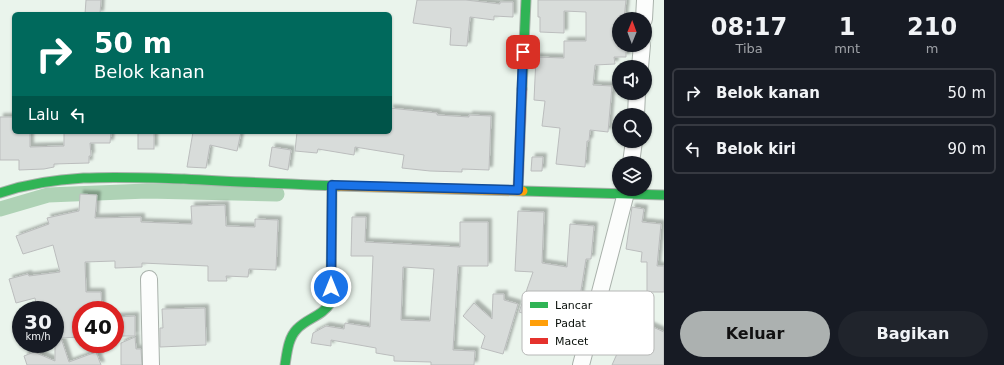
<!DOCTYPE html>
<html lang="id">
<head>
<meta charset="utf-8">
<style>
	body { margin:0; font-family:"DejaVu Sans",sans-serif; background:#20242c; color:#f1f3f6; height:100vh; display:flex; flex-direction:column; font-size:15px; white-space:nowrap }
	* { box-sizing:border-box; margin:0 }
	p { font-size:13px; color:#9ea1a6 }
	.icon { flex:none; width:22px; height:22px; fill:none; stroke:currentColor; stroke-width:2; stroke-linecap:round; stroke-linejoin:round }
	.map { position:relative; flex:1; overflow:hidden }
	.drawer { display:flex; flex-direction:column; background:#171b24; width:340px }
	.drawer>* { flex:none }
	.top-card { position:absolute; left:12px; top:12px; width:380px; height:122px; border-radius:6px; box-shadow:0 1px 3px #0004; background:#00695c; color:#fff; overflow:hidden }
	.needle { width:26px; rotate:1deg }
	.buttons { position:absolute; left:612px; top:12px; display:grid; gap:8px }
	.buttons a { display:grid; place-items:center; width:40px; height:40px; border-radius:50%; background:#171b24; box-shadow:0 1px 3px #0004; font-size:20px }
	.speed { position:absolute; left:12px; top:301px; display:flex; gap:8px; font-size:20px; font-weight:700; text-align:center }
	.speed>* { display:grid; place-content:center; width:52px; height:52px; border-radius:50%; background:#171b24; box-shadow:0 1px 3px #0004; line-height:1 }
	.speed small { font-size:10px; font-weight:400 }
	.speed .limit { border:6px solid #d22; background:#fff; color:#111 }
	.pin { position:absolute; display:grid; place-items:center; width:34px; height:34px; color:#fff; margin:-17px; border-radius:8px; box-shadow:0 2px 6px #0006 }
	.me { position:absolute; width:44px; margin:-22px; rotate:0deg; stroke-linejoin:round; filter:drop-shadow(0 0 3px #0008) }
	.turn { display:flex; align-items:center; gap:14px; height:84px; padding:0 16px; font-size:18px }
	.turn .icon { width:52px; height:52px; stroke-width:2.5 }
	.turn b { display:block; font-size:28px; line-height:34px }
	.then { display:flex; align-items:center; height:38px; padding:0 16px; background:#0003; gap:8px; font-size:15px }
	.eta { display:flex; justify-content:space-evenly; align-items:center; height:68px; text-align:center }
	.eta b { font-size:24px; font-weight:700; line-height:28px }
	.cta { display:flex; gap:8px; margin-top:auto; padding:8px 16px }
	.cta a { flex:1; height:46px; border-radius:24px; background:#acb1b0; color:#111; font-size:16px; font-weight:700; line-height:46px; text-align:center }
	.cta a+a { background:#20242c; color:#f1f3f6 }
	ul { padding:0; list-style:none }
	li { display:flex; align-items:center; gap:12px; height:50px; margin:0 8px 6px; padding:0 8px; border:2px solid #363941; border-radius:6px }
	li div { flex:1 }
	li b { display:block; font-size:15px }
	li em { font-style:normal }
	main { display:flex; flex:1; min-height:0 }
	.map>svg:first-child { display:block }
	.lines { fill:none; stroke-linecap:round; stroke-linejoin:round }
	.canal { stroke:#aed2b5; stroke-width:15 }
	.building { fill:#d8dcda; stroke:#bbbdbd; fill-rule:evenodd; filter:url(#shadow) }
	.street-casing { stroke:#a9b1ab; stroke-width:18 }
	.fast-casing { stroke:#a9b1ab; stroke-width:11 }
	.slow-casing { stroke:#a9b1ab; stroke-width:11 }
	.jam-casing { stroke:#a9b1ab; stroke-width:11 }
	.street { stroke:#fcfdfc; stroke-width:16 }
	.fast { stroke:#30b455; stroke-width:9 }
	.slow { stroke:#ff9f0a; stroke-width:9 }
	.jam { stroke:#e5322d; stroke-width:9 }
	.route-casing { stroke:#114b97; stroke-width:10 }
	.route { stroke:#1a73e8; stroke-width:7 }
	.key { fill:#fff; stroke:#b6b7b6; stroke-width:1 }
	.key-label { font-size:11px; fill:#0a100b }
</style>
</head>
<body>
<main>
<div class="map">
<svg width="664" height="365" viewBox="0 0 664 365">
	<defs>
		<filter id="shadow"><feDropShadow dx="3.5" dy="-3.5" stdDeviation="1" flood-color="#0004"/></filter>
	</defs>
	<rect width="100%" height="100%" fill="#eaf4ec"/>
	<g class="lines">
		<path class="canal" d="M0 209 48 195 147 191 277 194"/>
	</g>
	<g class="building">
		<path d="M86 0H101L100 14H85Z"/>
		<path d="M417 0H466L500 4V2H513V17L494 16V20L470 17 467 46 450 45 451 28 413 23Z"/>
		<path d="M538 0H626L624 19H619V45H626V57H614L615 64 595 65 593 85 612 86 608 132 590 130 589 141H587L585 167 556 164 560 128 542 126 545 101 534 100 536 57 564 58V41H586V12L564 11V33L540 32V17H538Z"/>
		<path d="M390 108 437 113V115L469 117V115L491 116 489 170 462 169V172L430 171 402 168 404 155 355 147 354 155 318 149 317 153 295 151 297 132H390Z"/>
		<path d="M0 117H14V132H30V147L64 146V132H111L110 143H90L91 156H89V163L54 164V167L44 169 19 170V160H0Z"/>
		<rect x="138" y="132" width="16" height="17"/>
		<path d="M193 132H241L237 151 210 145 206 168 187 167Z"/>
		<path d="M272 147 291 150 288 170 269 166Z"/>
		<path d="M532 157H543L542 171H531Z"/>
		<path d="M80 194 97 195 95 218 141 217V222L192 224 191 206 225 205 226 226 255 227V219L278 220 276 270 249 269 248 277 226 276 227 281H208V266L142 263V267L115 268V261L85 262 86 292H101L102 308 81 309V337L61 338 69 362 96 352 101 365H27L24 356 34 352 55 361V310H37L35 298 16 303 9 279 28 274 29 276 60 272 53 245 23 254 16 236 49 224 47 218 79 211Z"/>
		<path d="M632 207 644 209 642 222 661 224 657 266H664V292H647V262H641L642 252 626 249Z"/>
		<path d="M518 211 544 212 542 263 567 267 570 224 594 226 591 259H586L579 303 586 305 575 341 549 333 553 323 519 312 533 272 515 271Z"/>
		<path d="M352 217H366L365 242 460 247V222H488V266H458L453 350 475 351 474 365H431V362L394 361V356L376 353V348L331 340V346L311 343 313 333 326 326 344 329 345 323 370 327 373 256H351ZM403 267 434 269 430 321 401 320Z"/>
		<path d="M493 294H504V300L518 304 503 354 481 348 485 336 463 316 474 303 492 319Z"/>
		<path d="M205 308 206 345 160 347V328H163L162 309Z"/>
		<path d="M135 316V336H115V317Z"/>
		<path d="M633 318 664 332V365H612Z"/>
		<path d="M135 337 136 349H141L142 365H121V343Z"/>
	</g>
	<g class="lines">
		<g class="street-casing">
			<g id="street">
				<path d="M644 19 645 0"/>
				<path d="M640 67 642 45"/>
				<path d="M636 115 637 93"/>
				<path d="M631 163 634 141"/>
				<path d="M149 279 151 365"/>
				<path d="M581 365 627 189"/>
			</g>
		</g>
		<g class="fast-casing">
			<g id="fast">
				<path d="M522 89 526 0"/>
				<path d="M523 191 664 195"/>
				<path d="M0 193C60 173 121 177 184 179 235 182 287 184 338 186"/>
				<path d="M285 365C287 353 288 338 297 329 307 318 323 316 331 302L332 185"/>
			</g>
		</g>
		<g class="slow-casing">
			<path id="slow" d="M338 186 523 191"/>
		</g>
		<g class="jam-casing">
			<path id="jam" d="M518 190 522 89"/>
		</g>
		<use href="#street" class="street"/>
		<use href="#fast" class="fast"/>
		<use href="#slow" class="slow"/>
		<use href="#jam" class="jam"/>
	</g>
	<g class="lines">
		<g class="route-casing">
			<path id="route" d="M331 287 332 185 518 190 523 52"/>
		</g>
		<use href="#route" class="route"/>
	</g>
	<rect x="522" y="291" width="132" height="64" rx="6" class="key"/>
	<rect x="530" y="302" width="18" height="6" fill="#30b455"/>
	<rect x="530" y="320" width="18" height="6" fill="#ff9f0a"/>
	<rect x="530" y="338" width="18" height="6" fill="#e5322d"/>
	<g class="key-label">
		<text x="555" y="309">Lancar</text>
		<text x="555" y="327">Padat</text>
		<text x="555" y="345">Macet</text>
	</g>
</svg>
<div class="buttons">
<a><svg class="needle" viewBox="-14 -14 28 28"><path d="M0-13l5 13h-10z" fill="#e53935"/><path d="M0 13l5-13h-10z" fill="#9ea1a6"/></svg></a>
<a><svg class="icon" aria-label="sound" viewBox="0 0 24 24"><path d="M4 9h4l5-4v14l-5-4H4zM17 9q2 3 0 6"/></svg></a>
<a><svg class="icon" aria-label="search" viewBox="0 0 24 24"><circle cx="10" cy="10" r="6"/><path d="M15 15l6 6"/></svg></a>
<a><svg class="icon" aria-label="layers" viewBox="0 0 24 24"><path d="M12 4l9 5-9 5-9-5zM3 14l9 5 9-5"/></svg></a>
</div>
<div class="speed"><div>30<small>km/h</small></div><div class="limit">40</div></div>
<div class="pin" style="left:523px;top:52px;background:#d93025"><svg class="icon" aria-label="arrive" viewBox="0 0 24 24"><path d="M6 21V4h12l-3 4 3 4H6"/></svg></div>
<svg class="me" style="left:331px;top:287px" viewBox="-20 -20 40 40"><circle r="17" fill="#1a73e8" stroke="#fff" stroke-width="3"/><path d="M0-11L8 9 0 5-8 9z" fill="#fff"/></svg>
<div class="top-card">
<div class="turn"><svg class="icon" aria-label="right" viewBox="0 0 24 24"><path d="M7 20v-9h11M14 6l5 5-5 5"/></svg><div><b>50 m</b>Belok kanan</div></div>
<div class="then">Lalu<svg class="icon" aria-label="left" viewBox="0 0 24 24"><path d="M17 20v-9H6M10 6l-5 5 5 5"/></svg></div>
</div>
</div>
<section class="drawer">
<div class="eta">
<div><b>08:17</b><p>Tiba</p></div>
<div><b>1</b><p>mnt</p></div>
<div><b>210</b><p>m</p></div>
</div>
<ul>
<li><svg class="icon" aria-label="right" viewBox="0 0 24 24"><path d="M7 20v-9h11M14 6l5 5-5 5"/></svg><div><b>Belok kanan</b></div><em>50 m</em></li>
<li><svg class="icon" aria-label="left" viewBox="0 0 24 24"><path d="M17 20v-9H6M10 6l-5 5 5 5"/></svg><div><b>Belok kiri</b></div><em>90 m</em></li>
</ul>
<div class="cta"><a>Keluar</a><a>Bagikan</a></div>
</section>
</main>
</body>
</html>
